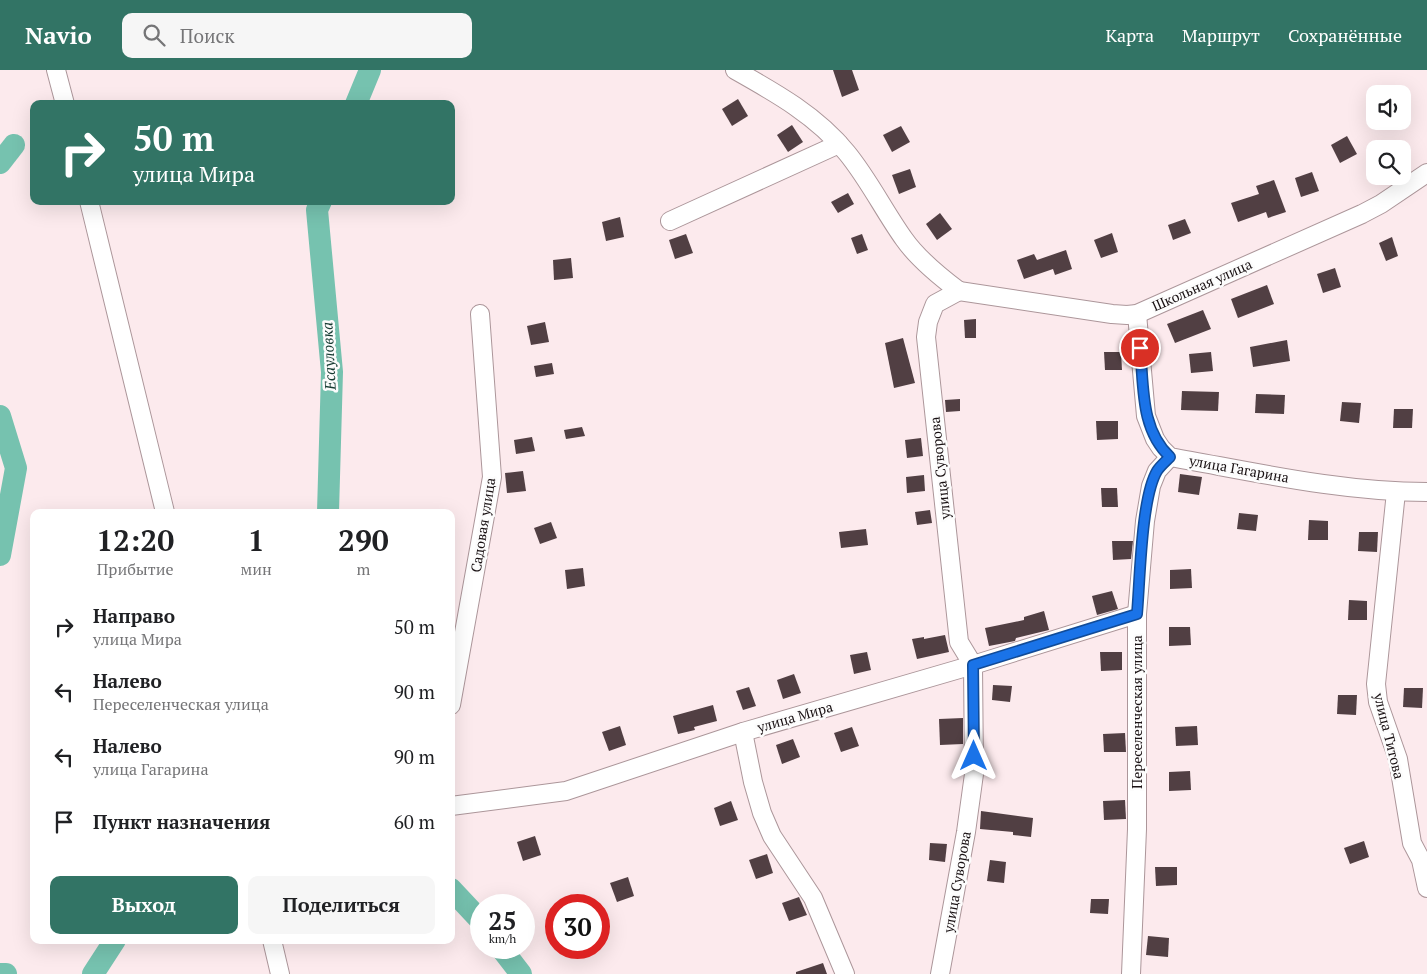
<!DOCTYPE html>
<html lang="ru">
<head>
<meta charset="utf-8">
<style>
	body { margin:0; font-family:"PT Serif",serif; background:#f6f6f6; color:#202124; height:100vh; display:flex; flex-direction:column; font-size:19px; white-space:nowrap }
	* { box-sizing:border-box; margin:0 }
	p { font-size:16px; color:#757577 }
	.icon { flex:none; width:28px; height:28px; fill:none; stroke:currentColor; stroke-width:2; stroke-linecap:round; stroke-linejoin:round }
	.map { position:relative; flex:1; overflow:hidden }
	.details { position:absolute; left:30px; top:439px; width:425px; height:435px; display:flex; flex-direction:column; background:#fff; border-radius:10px; box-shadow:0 5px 20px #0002 }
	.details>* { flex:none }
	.hud { position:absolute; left:30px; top:30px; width:425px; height:105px; border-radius:10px; box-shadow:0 5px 20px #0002; background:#327465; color:#fff; overflow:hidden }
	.tools { position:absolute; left:1366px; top:15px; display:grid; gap:10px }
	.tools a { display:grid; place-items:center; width:45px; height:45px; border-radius:10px; background:#fff; box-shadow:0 5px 20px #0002; font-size:25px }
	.speed { position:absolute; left:470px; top:824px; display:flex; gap:10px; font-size:25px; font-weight:700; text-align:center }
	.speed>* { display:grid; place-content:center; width:65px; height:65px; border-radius:50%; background:#fff; box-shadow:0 5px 20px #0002; line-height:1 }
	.speed small { font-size:12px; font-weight:400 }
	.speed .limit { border:8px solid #d22; background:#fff; color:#111 }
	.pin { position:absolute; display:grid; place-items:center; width:42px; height:42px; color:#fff; margin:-21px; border:2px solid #fff; border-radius:50%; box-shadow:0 1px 5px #0007 }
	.me { position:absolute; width:55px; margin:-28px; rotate:0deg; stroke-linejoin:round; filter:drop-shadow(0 0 4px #0008) }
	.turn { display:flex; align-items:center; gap:18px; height:105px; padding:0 20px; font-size:22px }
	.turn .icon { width:65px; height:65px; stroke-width:2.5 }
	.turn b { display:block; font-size:35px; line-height:42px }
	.eta { display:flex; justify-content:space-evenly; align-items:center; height:85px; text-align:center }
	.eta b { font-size:30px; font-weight:700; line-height:35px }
	.cta { display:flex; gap:10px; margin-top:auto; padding:10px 20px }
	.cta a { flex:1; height:58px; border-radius:10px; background:#327465; color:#fff; font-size:20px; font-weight:700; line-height:58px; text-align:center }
	.cta a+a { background:#f6f6f6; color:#202124 }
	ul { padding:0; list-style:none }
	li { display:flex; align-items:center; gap:15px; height:65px; padding:0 20px }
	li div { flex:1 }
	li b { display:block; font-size:19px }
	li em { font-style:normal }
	header { display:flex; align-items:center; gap:30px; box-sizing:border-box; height:70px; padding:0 25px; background:#327465; color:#fff }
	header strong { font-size:24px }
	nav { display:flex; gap:28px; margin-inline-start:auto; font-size:18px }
	.search { width:350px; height:45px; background:#f6f6f6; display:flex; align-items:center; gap:12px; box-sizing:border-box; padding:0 18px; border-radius:10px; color:#757577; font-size:19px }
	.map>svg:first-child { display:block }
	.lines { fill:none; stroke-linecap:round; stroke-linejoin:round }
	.river { stroke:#76c2af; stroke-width:22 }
	.building { fill:#513f43 }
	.minor-casing { stroke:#ac969a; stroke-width:20 }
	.minor { stroke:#fff; stroke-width:18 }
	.route-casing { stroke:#114b97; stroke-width:12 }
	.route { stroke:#1a73e8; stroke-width:9 }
	.labels { text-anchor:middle; stroke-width:5; stroke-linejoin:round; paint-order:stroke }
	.street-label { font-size:14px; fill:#181012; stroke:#fcfcfc }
	.water-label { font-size:15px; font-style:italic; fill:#153a31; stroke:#fcfcfc }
</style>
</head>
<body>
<header>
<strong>Navio</strong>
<div class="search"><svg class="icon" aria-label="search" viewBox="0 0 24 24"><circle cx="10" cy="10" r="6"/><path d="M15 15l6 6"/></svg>Поиск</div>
<nav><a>Карта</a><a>Маршрут</a><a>Сохранённые</a></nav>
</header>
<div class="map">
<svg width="1427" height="904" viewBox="0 0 1427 904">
	<rect width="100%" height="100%" fill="#fceaed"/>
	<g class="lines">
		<g class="river">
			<path d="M356 34 370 0"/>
			<path d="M0 93 14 75"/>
			<path d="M321 131 317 140 332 302 328 442"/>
			<path d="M0 346 16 398 0 485"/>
			<path d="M451 819 481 851"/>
			<path d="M501 878 521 904"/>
			<path d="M0 904H6"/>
			<path d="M93 904 115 870"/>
		</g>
	</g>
	<g class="building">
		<path d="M833 0H852L859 20 842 27Z"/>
		<path d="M738 29 748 46 732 56 722 39Z"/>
		<path d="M792 55 803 72 788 82 777 65Z"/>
		<path d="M901 56 910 72 892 82 883 65Z"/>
		<path d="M1347 66 1357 84 1340 93 1331 75Z"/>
		<path d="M910 99 916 117 899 124 892 105Z"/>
		<path d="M1312 102 1319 121 1301 127 1295 108Z"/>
		<path d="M1274 110 1286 142 1268 148 1266 142 1238 152 1231 133 1259 124 1256 116Z"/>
		<path d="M848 123 854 134 838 143 831 132Z"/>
		<path d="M940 143 952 159 937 170 926 154Z"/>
		<path d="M620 147 624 167 606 171 602 152Z"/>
		<path d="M1185 149 1191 163 1173 170 1168 155Z"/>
		<path d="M1112 163 1118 182 1101 188 1094 170Z"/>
		<path d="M686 164 693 183 675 189 669 170Z"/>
		<path d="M862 164 868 180 857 184 851 168Z"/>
		<path d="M1392 167 1398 186 1386 191 1379 173Z"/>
		<path d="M1066 180 1072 199 1055 205 1053 199 1024 209 1017 190 1034 184 1037 190Z"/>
		<path d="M571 188 573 208 554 210 553 190Z"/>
		<path d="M1335 198 1341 217 1323 223 1317 204Z"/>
		<path d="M1267 215 1274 234 1238 248 1231 229Z"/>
		<path d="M1203 240 1211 259 1175 273 1167 254Z"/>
		<path d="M976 249V268H965L964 250Z"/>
		<path d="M545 252 549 272 531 275 527 256Z"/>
		<path d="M903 268 915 313 894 318 885 273Z"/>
		<path d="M1287 270 1290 291 1253 297 1250 277Z"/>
		<path d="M1104 282H1121L1122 300H1105Z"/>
		<path d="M1211 282 1213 301 1191 303 1189 284Z"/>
		<path d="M552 293 554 304 536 307 534 296Z"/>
		<path d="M1182 321 1219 322 1218 341 1181 340Z"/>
		<path d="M1256 324 1285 325 1284 344 1255 343Z"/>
		<path d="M960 329V341L946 342 945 330Z"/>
		<path d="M1342 332 1361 333 1359 353 1340 351Z"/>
		<path d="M1394 339H1413L1412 358H1393Z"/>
		<path d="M1096 351H1118V369L1097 370Z"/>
		<path d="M582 357 585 366 566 369 564 360Z"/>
		<path d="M532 367 535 381 516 384 514 370Z"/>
		<path d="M921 368 923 386 907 388 905 370Z"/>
		<path d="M523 401 526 421 507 423 505 403Z"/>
		<path d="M1180 404 1202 407 1199 425 1178 422Z"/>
		<path d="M924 405 925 421 907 423 906 407Z"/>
		<path d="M1101 418H1117L1118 437H1102Z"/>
		<path d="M930 440 932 453 917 455 915 442Z"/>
		<path d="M1239 443 1258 445 1256 461 1237 459Z"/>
		<path d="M1309 450 1328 451V470H1308Z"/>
		<path d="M551 452 557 468 540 474 534 458Z"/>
		<path d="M866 459 868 475 841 478 839 462Z"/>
		<path d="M1359 462H1378L1377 482 1358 481Z"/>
		<path d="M1112 471H1133L1131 489 1113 490Z"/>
		<path d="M583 498 585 516 567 519 565 500Z"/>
		<path d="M1191 499 1192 518 1170 519V500Z"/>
		<path d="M1112 521 1118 539 1097 545 1092 526Z"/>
		<path d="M1349 530 1367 531V550H1348Z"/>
		<path d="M1044 541 1049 560 1016 568 1015 571 989 576 985 558 1024 550V547Z"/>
		<path d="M1169 557H1190L1191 575 1169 576Z"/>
		<path d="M945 565 949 582 917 589 912 569 924 567V569Z"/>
		<path d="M867 582 871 600 854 604 850 585Z"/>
		<path d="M1100 582H1122V600L1101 601Z"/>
		<path d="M794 604 801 623 783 629 777 610Z"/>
		<path d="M993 615 1012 616 1010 632 992 630Z"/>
		<path d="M749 617 756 636 743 640 736 621Z"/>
		<path d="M1404 618H1423L1422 638 1403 637Z"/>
		<path d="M1338 625H1357L1356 645 1337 644Z"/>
		<path d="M713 635 717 651 694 657 695 660 678 664 673 646Z"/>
		<path d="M963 648V674L940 675 939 649Z"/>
		<path d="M620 656 626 675 609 681 602 662Z"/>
		<path d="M1197 656 1198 675 1176 676 1175 657Z"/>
		<path d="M852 657 859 676 841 682 834 663Z"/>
		<path d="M1125 663 1126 682H1104L1103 664Z"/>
		<path d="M793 669 800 687 782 694 776 675Z"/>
		<path d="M1190 701 1191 720 1169 721V702Z"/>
		<path d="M1125 730 1126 749 1104 750 1103 731Z"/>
		<path d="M731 731 738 750 720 756 714 738Z"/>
		<path d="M981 741 1033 748 1031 767 1013 765V762L980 759Z"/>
		<path d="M535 766 541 785 523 791 517 772Z"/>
		<path d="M1364 771 1369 787 1350 794 1344 778Z"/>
		<path d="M930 773 947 774 945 792 929 790Z"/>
		<path d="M767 784 773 803 756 809 749 790Z"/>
		<path d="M990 790 1006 792 1004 813 987 811Z"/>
		<path d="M1155 797H1177V815L1156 816Z"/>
		<path d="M628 807 634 826 617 832 610 813Z"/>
		<path d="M799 827 807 845 789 851 782 833Z"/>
		<path d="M1091 829H1109L1108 844 1090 843Z"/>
		<path d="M1148 866 1169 868 1168 887 1146 885Z"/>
		<path d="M823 893 827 904H796V902Z"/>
	</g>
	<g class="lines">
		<g class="minor-casing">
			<g id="minor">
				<path d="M56 0 65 34"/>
				<path d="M735 0C776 23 817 46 847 83 869 110 884 141 904 169 918 189 939 206 959 221"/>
				<path d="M89 131 165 442"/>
				<path d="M670 151 839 74"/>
				<path d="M959 221 1112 244 1127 245 1137 244 1362 144 1381 134 1427 103"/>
				<path d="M1137 244 1146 346 1155 369 1161 378 1170 387C1255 402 1341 422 1427 422"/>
				<path d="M1396 422 1376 614 1378 632 1398 689 1412 773 1421 790 1427 818"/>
				<path d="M451 635 492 407 480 244"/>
				<path d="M743 662 753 712 762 743 772 766 813 828 845 904"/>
				<path d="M451 736 566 721 743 662 973 595 1137 544"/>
				<path d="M272 870 280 904"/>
				<path d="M940 904 966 762 974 704 973 595 959 572 926 267 928 252 935 234 959 221"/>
				<path d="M1131 904 1137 759V544L1145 451 1151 416 1157 401 1170 387"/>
			</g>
		</g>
		<use href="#minor" class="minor"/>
	</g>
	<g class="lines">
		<g class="route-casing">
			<path id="route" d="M974 686 973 595 1137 544C1140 511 1141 428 1157 401 1160 396 1166 391 1170 387 1140 359 1144 316 1140 278"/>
		</g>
		<use href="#route" class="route"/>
	</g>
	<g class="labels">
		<g class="street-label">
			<text transform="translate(1202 215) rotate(-24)" y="5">Школьная улица</text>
			<text transform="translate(940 398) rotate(-96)" y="5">улица Суворова</text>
			<text transform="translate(1239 399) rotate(10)" y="5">улица Гагарина</text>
			<text transform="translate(483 455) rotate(-81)" y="5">Садовая улица</text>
			<text transform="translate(1137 642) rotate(-90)" y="5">Переселенческая улица</text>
			<text transform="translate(795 647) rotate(-16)" y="5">улица Мира</text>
			<text transform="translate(1389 666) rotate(76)" y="5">улица Титова</text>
			<text transform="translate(957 812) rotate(-80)" y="5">улица Суворова</text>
		</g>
		<g class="water-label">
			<text transform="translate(329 286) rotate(-93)" y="5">Есауловка</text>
		</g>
	</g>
</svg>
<div class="tools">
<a><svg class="icon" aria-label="sound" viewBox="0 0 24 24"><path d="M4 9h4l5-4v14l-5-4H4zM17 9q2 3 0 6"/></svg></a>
<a><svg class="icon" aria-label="search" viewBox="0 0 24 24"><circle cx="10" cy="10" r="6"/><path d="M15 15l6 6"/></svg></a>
</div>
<div class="speed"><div>25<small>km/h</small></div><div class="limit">30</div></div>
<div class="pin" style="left:1140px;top:278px;background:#d93025"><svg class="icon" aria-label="arrive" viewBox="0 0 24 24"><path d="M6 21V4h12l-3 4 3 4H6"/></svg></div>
<svg class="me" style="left:974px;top:686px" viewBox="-20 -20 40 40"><path d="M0-17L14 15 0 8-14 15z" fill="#1a73e8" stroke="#fff" stroke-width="4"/></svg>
<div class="hud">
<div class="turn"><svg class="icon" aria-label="right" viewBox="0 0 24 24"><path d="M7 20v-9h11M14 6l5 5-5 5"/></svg><div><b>50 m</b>улица Мира</div></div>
</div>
<section class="details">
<div class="eta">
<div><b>12:20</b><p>Прибытие</p></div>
<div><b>1</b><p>мин</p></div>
<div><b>290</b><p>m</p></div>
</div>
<ul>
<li><svg class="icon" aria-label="right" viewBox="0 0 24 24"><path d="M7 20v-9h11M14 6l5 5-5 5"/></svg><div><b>Направо</b><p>улица Мира</p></div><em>50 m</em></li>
<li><svg class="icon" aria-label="left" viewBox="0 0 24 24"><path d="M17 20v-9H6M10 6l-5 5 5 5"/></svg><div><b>Налево</b><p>Переселенческая улица</p></div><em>90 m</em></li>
<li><svg class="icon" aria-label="left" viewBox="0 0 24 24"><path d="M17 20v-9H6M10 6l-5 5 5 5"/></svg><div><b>Налево</b><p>улица Гагарина</p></div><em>90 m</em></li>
<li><svg class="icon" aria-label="arrive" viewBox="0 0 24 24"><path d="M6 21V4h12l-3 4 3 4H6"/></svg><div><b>Пункт назначения</b></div><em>60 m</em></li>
</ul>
<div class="cta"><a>Выход</a><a>Поделиться</a></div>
</section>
</div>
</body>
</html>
